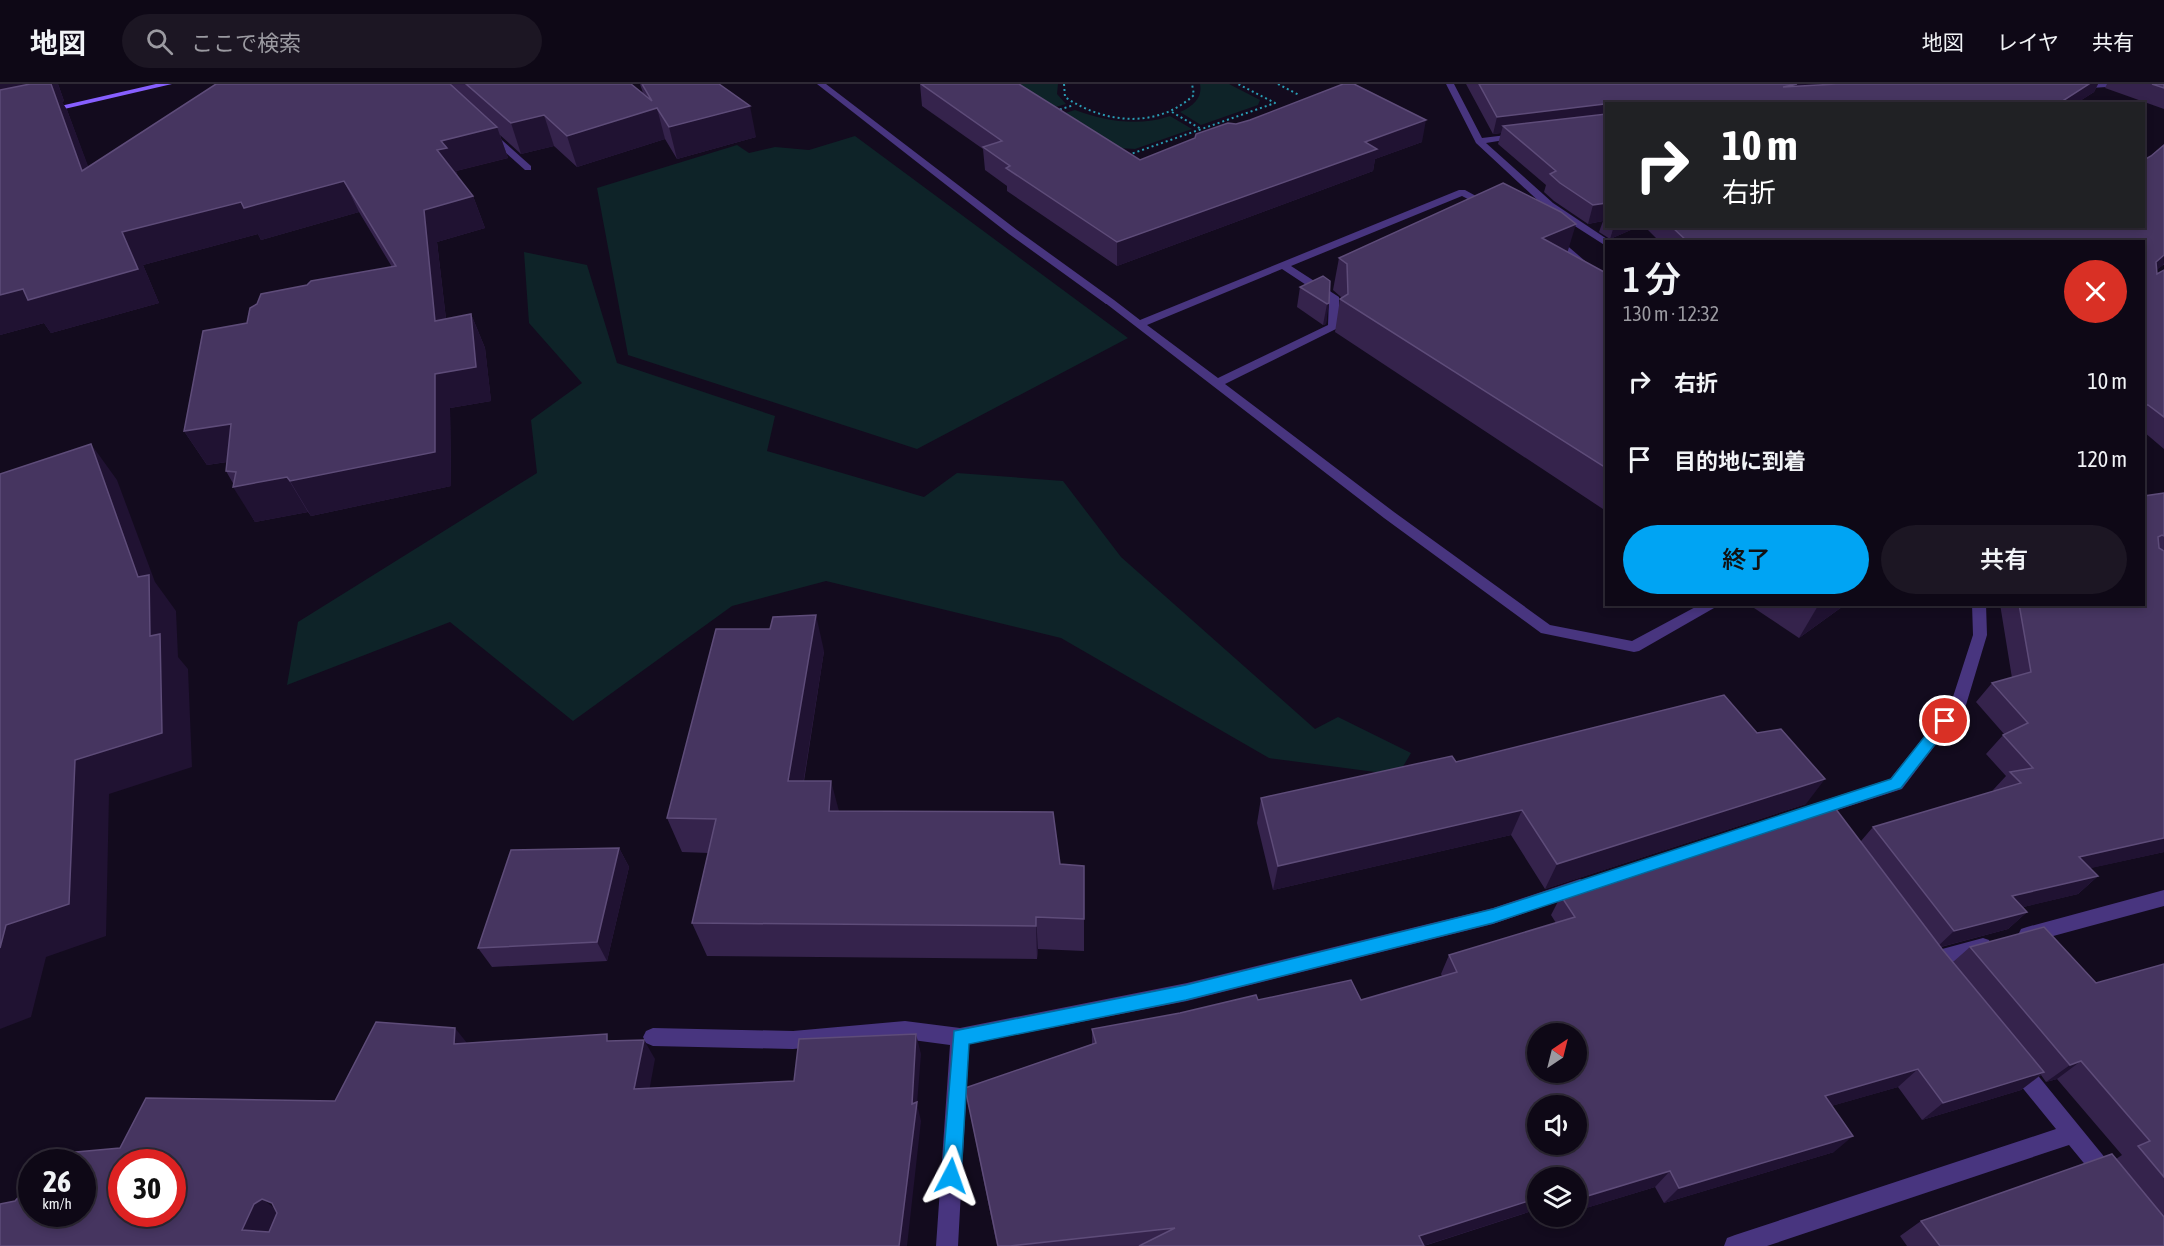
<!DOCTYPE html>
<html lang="ja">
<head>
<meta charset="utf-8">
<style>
	body { margin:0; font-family:"Asap Condensed","Noto Sans JP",sans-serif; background:#1c1623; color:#f1f3f6; height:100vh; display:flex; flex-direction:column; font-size:22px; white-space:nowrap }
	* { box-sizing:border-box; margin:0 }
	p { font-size:20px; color:#9b9aa1 }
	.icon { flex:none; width:33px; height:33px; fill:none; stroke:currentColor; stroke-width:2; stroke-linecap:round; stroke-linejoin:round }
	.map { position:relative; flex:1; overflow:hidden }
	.side { position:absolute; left:1605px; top:156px; width:540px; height:366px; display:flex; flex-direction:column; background:#0e0816; border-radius:0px; box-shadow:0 3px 9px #0003,0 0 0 2px #2e2935 }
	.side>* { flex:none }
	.hud { position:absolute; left:1605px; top:18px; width:540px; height:126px; border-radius:0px; box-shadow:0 3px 9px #0003,0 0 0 2px #2e2935; background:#202124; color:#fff; overflow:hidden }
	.needle { width:39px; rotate:35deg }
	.fabs { position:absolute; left:1527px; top:939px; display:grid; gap:12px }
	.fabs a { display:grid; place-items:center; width:60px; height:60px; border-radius:50%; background:#0e0816; box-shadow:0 3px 9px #0003,0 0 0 2px #2e2935; font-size:30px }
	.speed { position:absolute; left:18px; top:1065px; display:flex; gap:12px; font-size:30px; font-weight:700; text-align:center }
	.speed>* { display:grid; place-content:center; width:78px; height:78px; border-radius:50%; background:#0e0816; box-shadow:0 3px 9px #0003,0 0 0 2px #2e2935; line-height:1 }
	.speed small { font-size:15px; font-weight:400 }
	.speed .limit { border:9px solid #d22; background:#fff; color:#111 }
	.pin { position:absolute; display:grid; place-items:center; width:51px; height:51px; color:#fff; margin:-26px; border:3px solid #fff; border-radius:50%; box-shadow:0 2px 6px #0007 }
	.me { position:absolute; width:66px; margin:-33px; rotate:4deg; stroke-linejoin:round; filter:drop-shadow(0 0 4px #0008) }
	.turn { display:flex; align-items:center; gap:21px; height:126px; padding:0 18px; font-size:27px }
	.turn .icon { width:78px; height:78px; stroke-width:2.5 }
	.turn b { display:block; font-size:42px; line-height:51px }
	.round { display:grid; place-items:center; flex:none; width:63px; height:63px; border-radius:32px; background:#1c1623 }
	.summary { display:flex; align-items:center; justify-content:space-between; height:102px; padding:0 18px }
	h1 { font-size:36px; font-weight:600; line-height:45px }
	.action { display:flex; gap:12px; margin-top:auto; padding:12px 18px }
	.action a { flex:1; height:69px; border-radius:36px; background:#00a4f3; color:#111; font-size:24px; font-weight:600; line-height:69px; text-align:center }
	.action a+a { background:#1c1623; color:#f1f3f6 }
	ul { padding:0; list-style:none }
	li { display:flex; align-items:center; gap:18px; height:78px; padding:0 18px }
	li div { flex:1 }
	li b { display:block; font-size:22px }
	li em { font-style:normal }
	header { display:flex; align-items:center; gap:36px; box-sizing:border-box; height:84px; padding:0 30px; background:#0e0816; border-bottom:2px solid #2e2935 }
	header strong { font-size:28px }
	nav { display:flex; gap:33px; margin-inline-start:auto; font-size:21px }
	.search { width:420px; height:54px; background:#1c1623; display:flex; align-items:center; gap:15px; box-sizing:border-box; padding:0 21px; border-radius:33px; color:#9b9aa1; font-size:22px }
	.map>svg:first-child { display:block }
	.green { fill:#0e2328 }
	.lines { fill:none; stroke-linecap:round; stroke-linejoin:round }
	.path { stroke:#299bb2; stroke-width:2; stroke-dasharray:2 3; stroke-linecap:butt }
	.lane { fill:#48357f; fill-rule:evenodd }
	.street { fill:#48357f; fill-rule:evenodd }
	.secondary { fill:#875fff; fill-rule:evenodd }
	.wall { fill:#35234c }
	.shaded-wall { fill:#201232 }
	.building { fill:#463560; stroke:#5e4c79; stroke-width:1.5; fill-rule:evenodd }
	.route { fill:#00a4f3; stroke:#006b9e; stroke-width:1.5 }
</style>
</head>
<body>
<header>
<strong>地図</strong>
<div class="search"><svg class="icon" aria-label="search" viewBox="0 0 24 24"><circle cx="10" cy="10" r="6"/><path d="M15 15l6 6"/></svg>ここで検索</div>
<nav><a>地図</a><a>レイヤ</a><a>共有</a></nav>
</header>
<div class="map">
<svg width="2164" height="1162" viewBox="0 0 2164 1162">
	<rect width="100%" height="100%" fill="#130b1e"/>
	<g class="green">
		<path d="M1014 0H1058L1057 10 1066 20 1052 24Z"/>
		<path d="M1200 0H1229L1260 16 1258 21 1201 41 1180 28C1192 23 1203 14 1200 0Z"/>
		<path d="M1075 26C1105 37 1138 43 1170 32L1192 45 1135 65 1118 64 1062 30Z"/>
		<path d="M855 52 1128 254 917 365 628 271 597 104 737 61 749 69 775 63 809 66Z"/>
		<path d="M524 168 587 181 617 279 775 332 767 367 924 413 957 389 1063 397 1121 473 1315 645 1338 633 1411 669 1398 691 1269 674 1061 554 826 497 732 522 573 637 450 538 287 601 298 538 537 389 531 336 582 299 529 239Z"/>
	</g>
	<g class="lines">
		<g class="path">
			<path d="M1064 0 1065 13C1105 40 1157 45 1194 11L1192 0"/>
			<path d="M1278 0 1299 11"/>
			<path d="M1055 27 1074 21"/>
			<path d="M1172 28 1201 45"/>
			<path d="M1128 71 1275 19 1238 0"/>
		</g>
		<g class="lane">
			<path d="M1459 106H1465L1496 123 1487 125 1462 112 1291 182 1339 213 1340 243 1225 300 1394 428 1550 541 1632 557 1701 520H1721L1639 567 1634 568 1541 549 1384 434 1104 218 1106 216H1114L1140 236ZM1282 185 1329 216 1328 241 1218 294 1147 241Z"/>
			<path d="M1548 152H1556L1606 195V203L1602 202 1548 156Z"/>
		</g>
		<g class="street">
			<path d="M817 0H826L1017 146 1114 216V220H1106L1009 150Z"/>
			<path d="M1446 0H1454L1482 54 1523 49V53L1486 59 1553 119 1610 157 1606 158V162L1545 123 1476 59Z"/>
			<path d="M2077 0H2111L2107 3 2074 5V1Z"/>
			<path d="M488 49H494L531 82V86H525L488 53Z"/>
			<path d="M1972 520H1986L1987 551 1966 621 1902 705 1813 734 1807 732 1805 727 1807 722 1890 695 1951 619 1973 551Z"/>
			<path d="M1580 795 1586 798 1589 803 1586 808 1493 840 1187 917 969 960 958 1162H936L950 961 905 955 793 965 653 962 646 959 643 953 646 947 653 944 793 947 905 937 960 944 1187 899 1493 824Z"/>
			<path d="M2164 806V822L2027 859 2021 857 2018 851 2021 845 2027 843Z"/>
			<path d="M1983 854 1989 856 1992 862 1989 868 1931 884 1925 882 1922 876 1925 870 1931 868Z"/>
			<path d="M2019 975 2026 977 2115 1086 2118 1093 2115 1100 2108 1103 2101 1100 2069 1061 1767 1162H1724L1727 1154 1735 1151 2056 1045 2012 991 2009 984 2012 977Z"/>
		</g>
		<path class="secondary" d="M156 0H172L47 29 43 26Z"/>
	</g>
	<g class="wall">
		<path d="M0 0H58L64 17 62 18 67 26 88 83 216 0H631L643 9 640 0H719L756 53 677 75 665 55 577 83 554 62 521 70 500 51 508 74 456 87 459 95 473 112 485 144 437 158 446 235 471 230 485 264 491 317 450 324 451 402 311 432 308 428 255 438 226 387 227 378 207 381 184 347 247 239 392 183 359 128 261 156 258 150 143 181 159 219 51 249 44 239 0 251Z"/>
		<path d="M920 0 1140 76 1236 40 1422 58 1375 75 1373 87 1117 182 1007 107V102L985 86 983 65 922 22Z"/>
		<path d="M1466 0H2098L2094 8 2075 20H1606V142H1640L1610 155 1599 148 1603 137 1588 140 1554 117 1544 108 1546 101 1498 60 1501 49 1493 50Z"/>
		<path d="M2107 0H2164V25L2105 4Z"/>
		<path d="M2164 61V181H2163L2156 186 2157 190 2164 186V365L2144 348V158H1660L1644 142H2144L2151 72Z"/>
		<path d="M1567 168 1606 189V427L1335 248 1340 215 1341 214V213L1333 206 1339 174Z"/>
		<path d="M1330 197 1326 240 1323 241 1297 223 1300 203Z"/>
		<path d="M2164 409V768L2090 784 2098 792 2078 810 2023 823 2027 828 2008 845 1941 863 1953 878 1970 863 2096 899 2164 880V1162H1907L1900 1152 1921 1137 2116 1075 2122 1071 2057 995 2046 998 2041 991 2021 1006 1922 1036 1898 1003 1831 1022 1834 1068 1664 1119 1655 1103 1576 1127V1094H1538V1125L1424 1162H997L965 1004 1092 960V945L1258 916H1361L1442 892 1441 890 1449 871 1556 839 1551 831 1566 802 1861 757 1873 743 1994 707 1993 706 2006 692 1986 670 2004 650 1976 618 1992 599 2012 594 2000 520H2144Z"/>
		<path d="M1748 520H1846L1799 554Z"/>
		<path d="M824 567 804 697 839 727 1060 780 1084 782V867L1038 865 1037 875 707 872 692 839 709 769 682 768 667 734Z"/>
		<path d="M1456 678 1806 720 1545 805 1511 751 1273 806 1257 739 1261 714Z"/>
		<path d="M619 764 629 783 607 877 492 883 478 864Z"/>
	</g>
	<g class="shaded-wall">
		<path d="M0 0H58L64 17 62 18 67 26 102 119 0 31Z"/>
		<path d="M1797 0H1825L1821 10 1783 3Z"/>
		<path d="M2089 0H2098L2094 8 2075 20H2058Z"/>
		<path d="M1606 20V36L1503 42 1501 49 1493 50 1497 33Z"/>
		<path d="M750 22 756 53 677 75 669 43Z"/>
		<path d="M657 24 665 55 577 83 567 52Z"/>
		<path d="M544 31 554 62 521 70 511 39Z"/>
		<path d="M1426 36 1422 58 1375 75 1373 87 1117 182V158L1365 58Z"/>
		<path d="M497 43 508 74 456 87 459 95 437 66 441 57Z"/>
		<path d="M344 97 359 128 261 156 258 150 143 181 159 219 51 249 44 239 0 251V211L23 205 122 148 241 118Z"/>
		<path d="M473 112 485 144 437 158 450 270 435 237 424 126Z"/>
		<path d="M1606 119V130H1605L1603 137 1588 140 1593 121Z"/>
		<path d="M1576 140 1566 173 1542 154Z"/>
		<path d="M1614 142H1640L1610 155Z"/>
		<path d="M2164 171V179L2163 181 2144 196 2156 178Z"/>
		<path d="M1329 219 1326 240 1323 241 1327 220Z"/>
		<path d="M471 230 485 264 491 317 450 324 451 402 311 432 290 397 435 290Z"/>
		<path d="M231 340 252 374 207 381 184 347Z"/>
		<path d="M91 360 117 396 155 498 176 527 178 573 188 585 192 683 109 710 106 852 46 873 31 933 0 945V864L6 841 75 676 150 552 138 493Z"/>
		<path d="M287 393 308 428 255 438 233 403Z"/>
		<path d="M1819 520H1846L1799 554Z"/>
		<path d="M816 531 824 567 798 732 788 697Z"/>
		<path d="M1825 695 1806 720 1545 805 1557 780Z"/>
		<path d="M831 697 840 731 829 727Z"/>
		<path d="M1522 726 1511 751 1273 806 1278 782Z"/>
		<path d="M2164 754V768L2060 791 2079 773Z"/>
		<path d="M619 764 629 783 607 877 597 858Z"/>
		<path d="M2098 792 2078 810 1994 830 2012 812Z"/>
		<path d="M2027 828 2008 845 1936 864 1954 847Z"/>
		<path d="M1036 833 1038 865 1037 875 1036 842Z"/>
		<path d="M455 944 471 964 454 960Z"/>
		<path d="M916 950 921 970 917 1020 921 1037 907 1162H899L912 1020Z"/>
		<path d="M644 956 655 975 646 1024 634 1005Z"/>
		<path d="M2081 977 2057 995 2046 998 2070 981Z"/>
		<path d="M1918 985 1898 1003 1807 1029 1825 1012Z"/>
		<path d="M2044 988 2021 1006 1922 1036 1943 1019Z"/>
		<path d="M1853 1052 1834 1068 1664 1119 1679 1104Z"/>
		<path d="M1670 1087 1655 1103 1576 1127V1122L1584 1113Z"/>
		<path d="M1538 1114V1125L1423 1162 1419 1152Z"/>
		<path d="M262 1115 286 1132 267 1162 242 1146 254 1120Z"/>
	</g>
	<g class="building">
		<path d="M30 0H51L82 87 216 0H450L497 43 441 57 447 64 437 66 473 112 424 126 435 237 471 230 476 283 435 290V368L290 397 287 393 233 403 236 388 226 387 231 340 184 347 203 247 247 239 250 224 257 220 261 210 307 201 311 197 396 182 344 97 244 124 241 118 122 148 138 185 28 216 23 205 0 211V6Z"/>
		<path d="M466 0H631L652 17 642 0H719L750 22 669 43 657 24 567 52 544 31 511 39Z"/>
		<path d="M921 0H1019L1140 76 1195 54 1196 50 1228 39 1236 40 1250 36 1343 0H1354L1426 36 1365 58 1377 65 1117 158 1006 84 1010 82 983 63 1002 57Z"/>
		<path d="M1479 0H1797L1783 3 1836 0H2089L2058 20 1613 19 1497 33Z"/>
		<path d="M2152 0H2164V4Z"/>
		<path d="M1606 30V119L1593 121 1560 99 1550 90 1556 87 1503 42Z"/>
		<path d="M2164 61V171L2156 178 2157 190 2164 186V333L2148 321H2144V158H1688L1671 142H2144V76L2151 72Z"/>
		<path d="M1503 99 1561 128 1576 140 1542 154 1606 189V384L1340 215 1348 210 1347 180 1339 174Z"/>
		<path d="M1323 192 1330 197 1329 219 1327 220 1300 203Z"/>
		<path d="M91 360 138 493 149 491 150 552 160 550 162 649 75 676 69 820 6 841 0 864V390Z"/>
		<path d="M2164 409V452L2162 451 2158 453 2159 464 2164 467V754L2079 773 2098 792 2012 812 2027 828 1954 847 1873 743 2021 699 2010 688 2033 684 2003 651 2028 639 1992 599 2031 588 2019 520H2144V412Z"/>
		<path d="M816 531 788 697H831L829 727 1053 728 1060 780 1084 782V835L1036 833V842L692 839 716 735 667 734 716 545H770L773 533Z"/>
		<path d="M1724 611 1757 649 1781 645 1825 695 1557 780 1522 726 1278 782 1261 714 1452 672 1456 678Z"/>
		<path d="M1829 716 1942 865 2044 988 1943 1019 1918 985 1825 1012 1853 1052 1679 1104 1670 1087 1584 1113 1577 1101H1576V1094H1538V1114L1419 1152 1424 1162H1139L1175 1144 1010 1162H998L965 1004 1096 959 1092 945 1180 929 1256 911 1258 916 1351 896 1361 916 1457 888 1449 871 1575 833 1561 812 1571 810 1566 802ZM1538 950H1576V988H1538ZM1538 1022H1576V1060H1538Z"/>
		<path d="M619 764 597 858 478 864 511 766Z"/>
		<path d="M2044 843 2096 899 2164 880V1093L2138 1062 2150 1057 2081 977 2070 981 1970 863Z"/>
		<path d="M376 938 455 944 454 960 607 950V957L644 956 634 1005 794 997 799 955 916 950 912 1020 917 1018 899 1162H0V1120L15 1117 23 1108 32 1106V1130H82V1078H60L65 1069 120 1064 146 1014 335 1017ZM122 1078H172V1130H122ZM262 1115 272 1119 277 1129 269 1148 242 1146 254 1120Z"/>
		<path d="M2112 1070 2164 1133V1162H1940L1921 1137Z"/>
	</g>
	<path class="route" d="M1945 631 1950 633V641L1901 704 1493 839 1186 916 969 960 961 1092 958 1099 951 1102 945 1099 942 1092 954 947 1186 901 1493 825 1891 695 1940 633Z"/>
</svg>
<div class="fabs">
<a><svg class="needle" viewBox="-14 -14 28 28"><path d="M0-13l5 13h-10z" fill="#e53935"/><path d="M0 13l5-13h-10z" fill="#9b9aa1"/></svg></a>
<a><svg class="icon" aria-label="sound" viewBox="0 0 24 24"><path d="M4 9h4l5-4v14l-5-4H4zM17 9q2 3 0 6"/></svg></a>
<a><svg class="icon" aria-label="layers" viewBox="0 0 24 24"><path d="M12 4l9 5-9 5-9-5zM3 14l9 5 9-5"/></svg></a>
</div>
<div class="speed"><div>26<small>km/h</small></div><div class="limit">30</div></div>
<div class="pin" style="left:1945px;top:637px;background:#d93025"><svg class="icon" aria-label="arrive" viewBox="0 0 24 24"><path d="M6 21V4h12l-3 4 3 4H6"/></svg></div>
<svg class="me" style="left:951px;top:1092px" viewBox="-20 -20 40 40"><path d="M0-17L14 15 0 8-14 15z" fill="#00a4f3" stroke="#fff" stroke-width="4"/></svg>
<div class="hud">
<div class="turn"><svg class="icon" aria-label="right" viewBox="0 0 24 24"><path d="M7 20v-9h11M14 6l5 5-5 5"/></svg><div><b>10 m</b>右折</div></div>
</div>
<section class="side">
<div class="summary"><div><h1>1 分</h1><p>130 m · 12:32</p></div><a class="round" style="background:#d93025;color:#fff"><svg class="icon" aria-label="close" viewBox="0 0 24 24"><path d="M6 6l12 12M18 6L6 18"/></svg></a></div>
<ul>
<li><svg class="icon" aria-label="right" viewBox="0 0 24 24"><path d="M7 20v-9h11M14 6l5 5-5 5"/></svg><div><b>右折</b></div><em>10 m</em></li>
<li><svg class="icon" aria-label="arrive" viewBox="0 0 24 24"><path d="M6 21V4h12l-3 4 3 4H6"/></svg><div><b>目的地に到着</b></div><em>120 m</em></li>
</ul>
<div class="action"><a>終了</a><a>共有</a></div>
</section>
</div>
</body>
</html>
